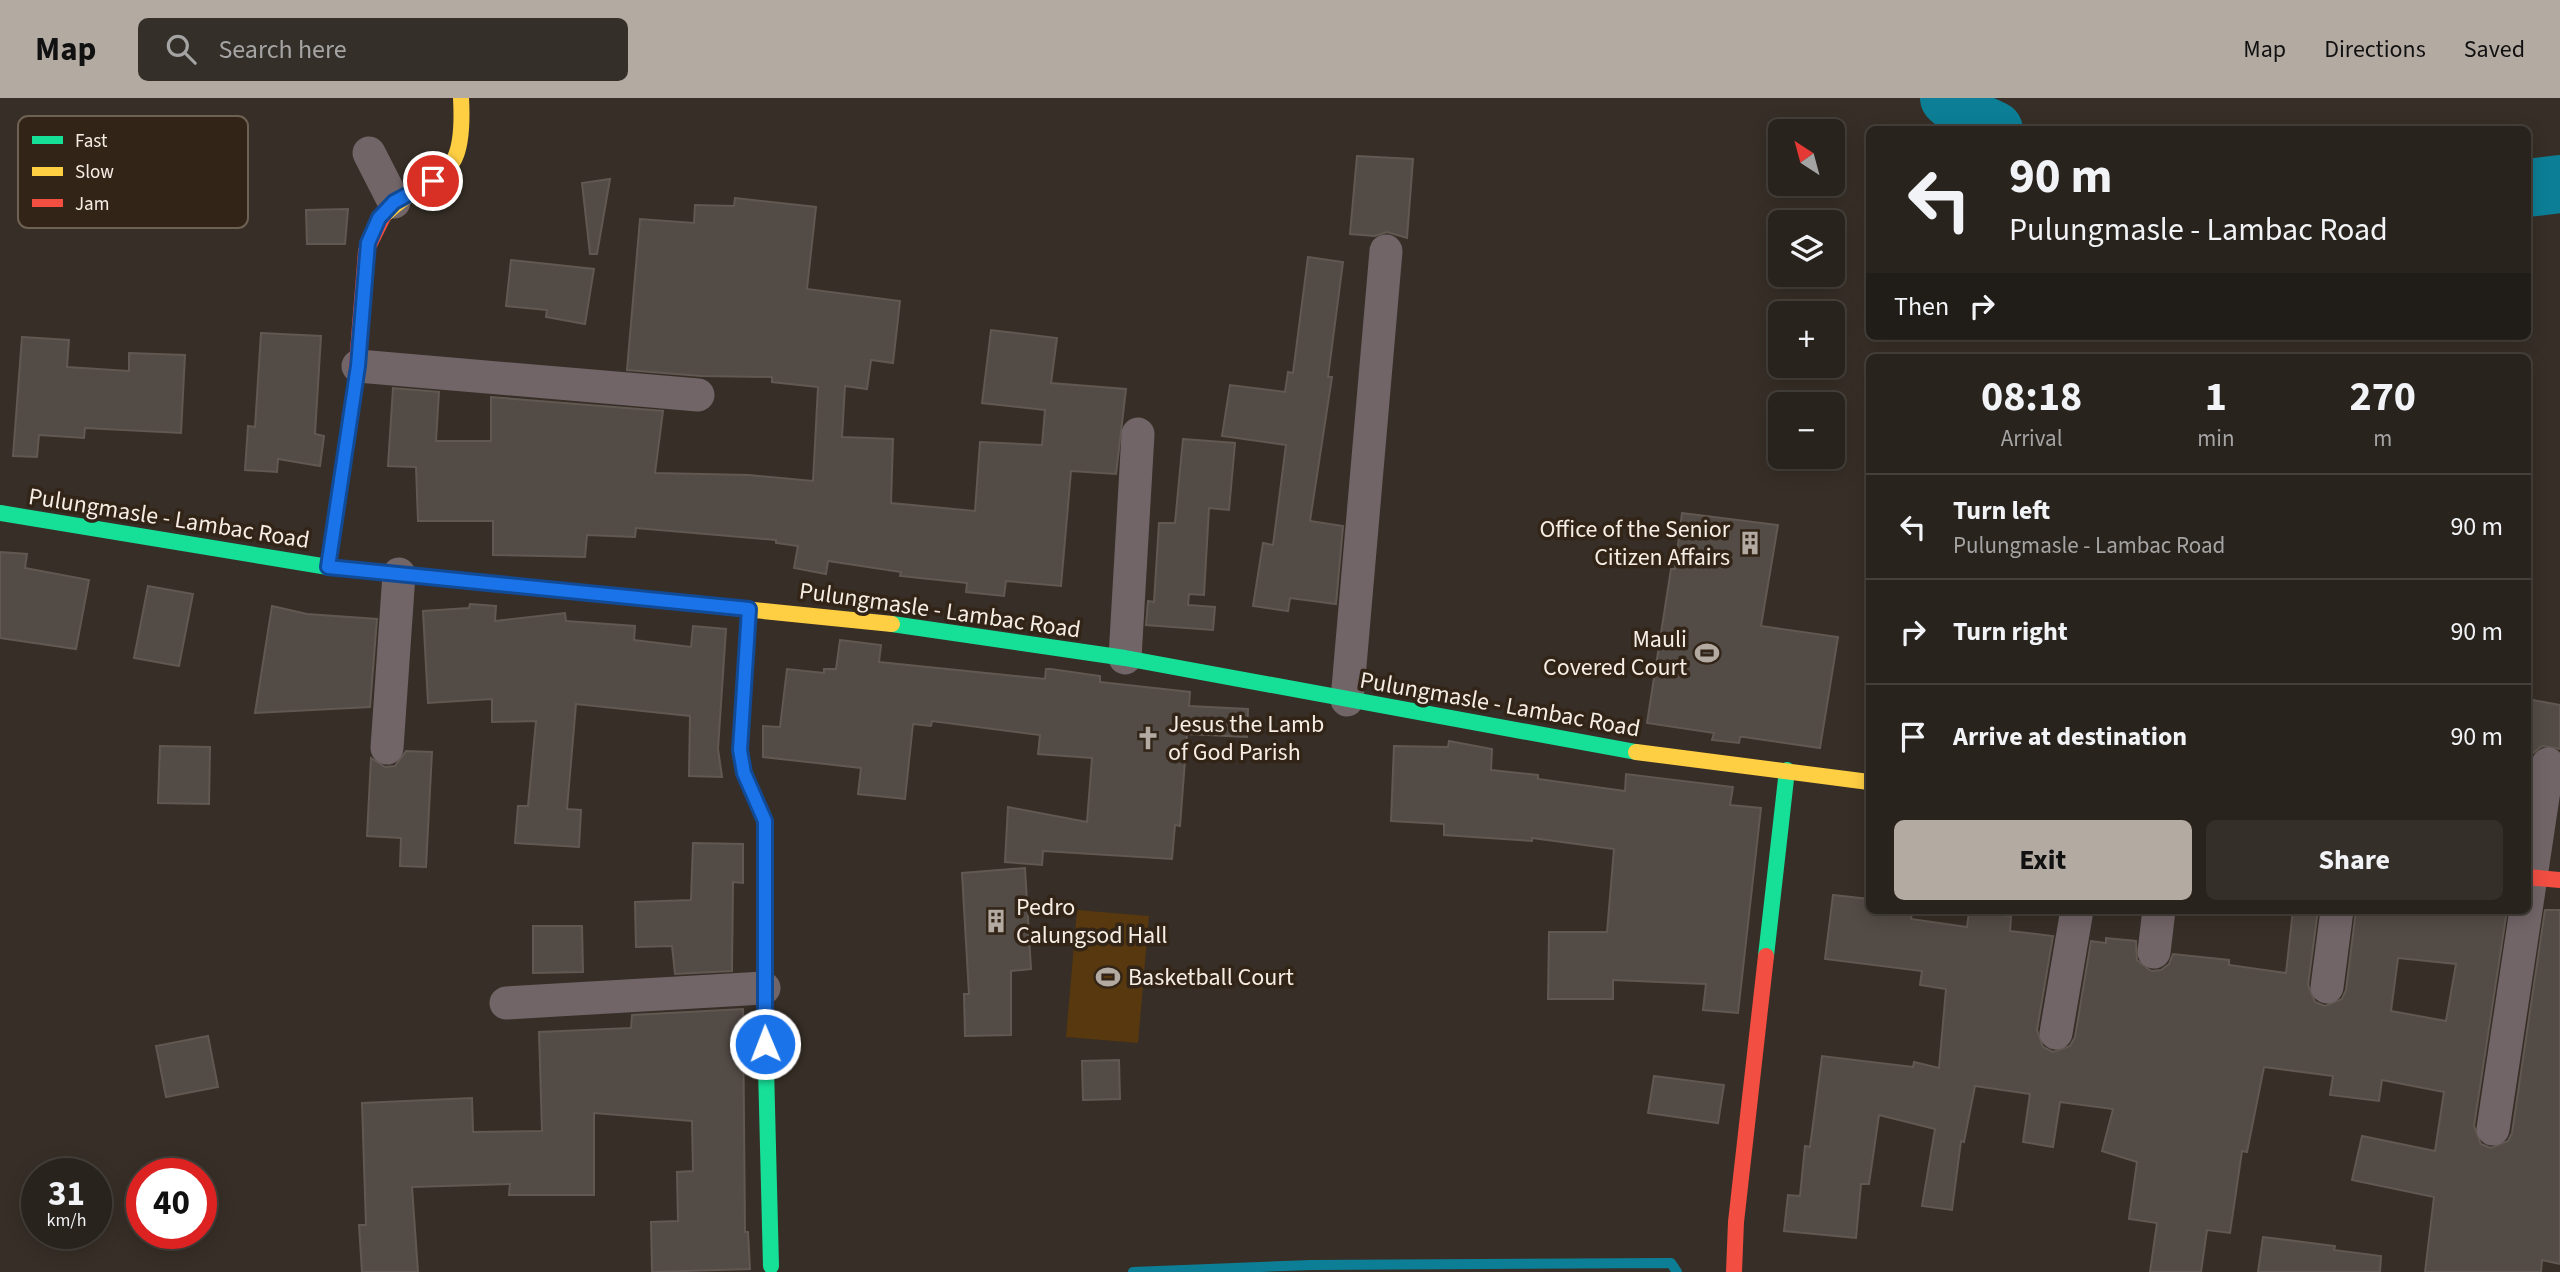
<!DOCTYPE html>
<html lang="en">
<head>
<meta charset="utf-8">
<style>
	body { margin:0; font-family:"Source Sans 3",sans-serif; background:#352f2a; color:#f1f3f6; height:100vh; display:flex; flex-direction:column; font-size:26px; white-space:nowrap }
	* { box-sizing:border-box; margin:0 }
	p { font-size:23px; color:#a5a4a4 }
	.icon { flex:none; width:38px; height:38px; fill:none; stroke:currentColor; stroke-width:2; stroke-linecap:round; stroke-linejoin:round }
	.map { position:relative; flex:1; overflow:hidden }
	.panel { position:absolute; left:1866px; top:256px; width:665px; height:560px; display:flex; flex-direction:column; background:#29231d; border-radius:10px; box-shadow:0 4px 18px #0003,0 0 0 2px #45403b }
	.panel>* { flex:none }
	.hud { position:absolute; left:1866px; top:28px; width:665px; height:214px; border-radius:10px; box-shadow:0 4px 18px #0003,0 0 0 2px #45403b; background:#29231d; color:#f1f3f6; overflow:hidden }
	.needle { width:46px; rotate:324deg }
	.tools { position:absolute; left:1768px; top:21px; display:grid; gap:14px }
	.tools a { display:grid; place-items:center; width:77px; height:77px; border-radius:10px; background:#29231d; box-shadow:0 4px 18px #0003,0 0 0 2px #45403b; font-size:35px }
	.speed { position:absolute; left:21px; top:1060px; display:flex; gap:14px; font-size:35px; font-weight:700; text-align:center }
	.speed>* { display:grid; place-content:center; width:91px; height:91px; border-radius:50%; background:#29231d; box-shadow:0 4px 18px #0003,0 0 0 2px #45403b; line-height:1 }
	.speed small { font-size:18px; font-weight:400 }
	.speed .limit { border:10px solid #d22; background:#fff; color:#111 }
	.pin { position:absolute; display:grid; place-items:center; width:60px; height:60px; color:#fff; margin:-30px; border:4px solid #fff; border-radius:50%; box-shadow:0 2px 7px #0007 }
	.me { position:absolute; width:77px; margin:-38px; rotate:359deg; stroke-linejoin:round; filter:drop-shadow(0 0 5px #0008) }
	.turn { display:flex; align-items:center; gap:24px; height:147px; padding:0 28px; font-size:32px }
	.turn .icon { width:91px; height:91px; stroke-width:2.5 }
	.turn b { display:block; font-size:49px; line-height:60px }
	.then { display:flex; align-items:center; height:66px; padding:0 28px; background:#0003; gap:14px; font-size:26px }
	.eta { display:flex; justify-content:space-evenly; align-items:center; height:119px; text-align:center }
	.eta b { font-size:42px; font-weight:700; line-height:49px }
	.primary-button { display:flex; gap:14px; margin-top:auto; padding:14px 28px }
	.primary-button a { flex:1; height:80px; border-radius:10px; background:#b3aaa2; color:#111; font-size:28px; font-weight:700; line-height:80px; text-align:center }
	.primary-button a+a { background:#352f2a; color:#f1f3f6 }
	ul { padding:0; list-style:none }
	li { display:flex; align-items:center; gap:21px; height:105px; padding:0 28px; border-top:2px solid #45403b }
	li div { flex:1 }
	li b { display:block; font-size:26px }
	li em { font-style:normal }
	header { display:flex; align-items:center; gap:42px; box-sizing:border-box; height:98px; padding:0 35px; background:#b3aaa2; color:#111 }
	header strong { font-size:33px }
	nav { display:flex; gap:38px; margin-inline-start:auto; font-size:24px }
	.search { width:490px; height:63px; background:#352f2a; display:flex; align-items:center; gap:18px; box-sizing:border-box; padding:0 24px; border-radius:10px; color:#a5a4a4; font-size:26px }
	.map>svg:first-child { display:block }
	.green { fill:#58380e }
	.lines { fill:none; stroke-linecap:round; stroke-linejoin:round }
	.stream { stroke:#0c7f96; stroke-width:10 }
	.river { stroke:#0c7f96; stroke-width:58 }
	.building { fill:#534b46; stroke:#615852; stroke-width:2; fill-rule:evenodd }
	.street { stroke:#726568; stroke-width:33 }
	.fast { stroke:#16e098; stroke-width:16 }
	.slow { stroke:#ffcf43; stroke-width:16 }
	.jam { stroke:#f24e42; stroke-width:16 }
	.route-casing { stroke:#114b97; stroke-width:18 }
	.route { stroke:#1a73e8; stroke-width:12 }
	.labels { text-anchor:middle; stroke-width:7; stroke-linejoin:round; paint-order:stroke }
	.street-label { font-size:24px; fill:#f6ede4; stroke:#322517 }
	.poi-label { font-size:24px; fill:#f6ede4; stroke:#322517; text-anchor:start }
	.key { fill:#322517; stroke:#6d6154; stroke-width:2 }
	.key-label { font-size:19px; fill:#f6ede4 }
</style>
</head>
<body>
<header>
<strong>Map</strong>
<div class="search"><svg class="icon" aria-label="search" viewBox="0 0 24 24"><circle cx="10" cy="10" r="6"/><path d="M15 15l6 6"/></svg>Search here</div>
<nav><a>Map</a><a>Directions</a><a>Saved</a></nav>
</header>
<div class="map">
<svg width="2560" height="1174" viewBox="0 0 2560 1174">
	<rect width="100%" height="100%" fill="#372f27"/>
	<path class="green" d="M1077 812 1149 818 1138 945 1066 939Z"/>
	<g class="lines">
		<path class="stream" d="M1133 1174 1311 1167 1671 1165 1677 1174"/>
		<g class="river">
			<path d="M1949 0 1977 24 1994 32"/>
			<path d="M2527 90 2560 86"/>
		</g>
	</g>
	<g class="building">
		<path d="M1357 58 1413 61 1407 140 1387 134 1375 138 1350 136Z"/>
		<path d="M610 81 597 156H590L582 85Z"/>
		<path d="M735 100 816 109 807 191 900 203 893 265 871 262 867 291 845 288 842 339 893 341 891 405 975 413 980 344 1042 347 1045 312 982 305 991 232 1057 240 1051 285 1126 291 1116 376 1071 373 1061 488 1006 483 1004 498 966 494 967 485 900 478 901 474 828 463 826 476 794 470 798 448 776 445V442L636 430 635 439 587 437 585 459 493 457V423H418L416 369 388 368 393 290 439 294 436 343H491V299L663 313 655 375 749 377 813 383 818 289 772 284V279L701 278 627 272 640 121 694 125 695 107 734 108Z"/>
		<path d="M348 111 345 146H307L306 112Z"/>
		<path d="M1308 159 1343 164 1328 279H1332L1310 423 1343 428 1336 506 1290 500 1288 513 1253 508 1263 445 1273 447 1286 347 1222 338 1230 287 1285 294 1288 274 1293 275Z"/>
		<path d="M511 162 594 171 585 226 546 219 547 212 506 208Z"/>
		<path d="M261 235 321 238 315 336 324 338 320 368 278 361 277 374 245 372 248 328 255 329Z"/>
		<path d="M22 239 69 242 67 269 129 273V255L185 257 181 335 85 330 84 340 39 337 37 359 13 358Z"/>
		<path d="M1183 341 1235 345 1229 412 1209 410 1204 497 1189 496 1188 507 1215 509 1213 532 1146 527 1148 503 1154 504 1159 425H1175Z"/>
		<path d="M1682 415 1778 427 1761 528 1838 539 1820 650 1744 639H1740L1739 645 1712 642 1714 635 1647 625 1671 471H1675Z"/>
		<path d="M0 454 27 456 25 470 89 482 76 551 0 540Z"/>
		<path d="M148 488 193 496 179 568 134 560Z"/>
		<path d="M470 506 496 508 495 523 565 515 566 523 635 528 634 542 691 549 693 528 726 531 718 651 722 679 689 678 690 618 576 606 567 711 581 712 579 749 515 745 518 708H528L536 623 492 624V601L428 605 423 513 469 510Z"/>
		<path d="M272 508 307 516 377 521 370 609 255 615Z"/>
		<path d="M840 542 881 547 879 564 1045 581 1046 571H1051L1100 578V584L1190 594 1189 608 1248 611 1247 639 1187 636 1180 728 1175 727 1172 761 1043 753 1042 767 1005 764 1008 709 1087 724 1092 660 1038 656 1040 637 932 623 931 628 913 626 905 701 858 696 861 670 763 659V628L780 629 787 571 824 575V571H836Z"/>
		<path d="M2527 601 2560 607V651L2542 648 2532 656H2527Z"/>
		<path d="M1449 643 1492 651 1491 672 1538 677V681L1625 693 1626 676 1733 689 1730 707 1761 710 1738 915 1703 912 1706 886 1613 882V901H1548L1549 834H1607L1614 751 1532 740V743L1444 737V726L1391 723 1394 648 1448 649Z"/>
		<path d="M160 648 210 649 209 706 158 705Z"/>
		<path d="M406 653 432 654 426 769 400 768 401 740 367 738 371 660 385 669 395 668Z"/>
		<path d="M693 745 743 746V785L733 784 732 873 675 876 672 848 636 849 635 804 691 802Z"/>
		<path d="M1025 770 1031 871 1011 873V937L965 938 964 896H969L962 775Z"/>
		<path d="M1833 797 1869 801V812H1912L1911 821 1967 829 1969 814 2011 818 2010 833 2053 838 2037 932 2043 949 2053 954 2070 948 2075 939 2091 843 2106 845V840L2136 843 2137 862 2151 873 2161 872 2169 866 2173 856 2229 862V867L2286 875 2293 812H2318L2308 887 2315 904 2325 908 2342 901 2346 892 2356 812H2507L2474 1028 2481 1046 2491 1050 2508 1043 2512 1035 2545 812H2560V1166L2542 1162 2541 1174H2425L2434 1099 2352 1082 2362 1038 2435 1053 2444 994 2382 982 2379 1003 2330 997 2333 978 2264 969 2247 1054 2242 1053 2230 1135 2207 1132 2201 1174H2150L2157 1125 2129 1121 2137 1064 2102 1053 2113 1011 2060 1004 2053 1049 2023 1044 2030 996 1975 988 1964 1044 1961 1043 1952 1112 1922 1108 1935 1031 1879 1017 1869 1086H1861L1856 1140 1784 1133 1788 1097 1800 1098 1805 1048 1810 1049 1822 958 1913 969 1914 964 1939 970 1946 891 1920 887 1922 873 1825 861ZM2398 860 2456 866 2446 923 2391 913Z"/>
		<path d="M533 828H582L583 874 533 875Z"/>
		<path d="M743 911 745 1134H748L750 1171 652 1174 651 1124 678 1123 677 1074 693 1073 692 1023 594 1015V1097H509L510 1086 412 1089 418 1174H362L359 1127H366L362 1005 472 1000 473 1034 542 1033 539 934 631 930 632 917Z"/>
		<path d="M208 938 218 989 166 999 156 948Z"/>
		<path d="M1119 962 1120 1001 1083 1002 1082 963Z"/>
		<path d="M1654 978 1724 987 1718 1025 1648 1015Z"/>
		<path d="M2263 1139 2335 1148 2334 1152 2381 1158 2380 1174H2258Z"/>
	</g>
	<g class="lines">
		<g class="street">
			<path d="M369 55 394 104"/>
			<path d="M358 268 698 297"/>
			<path d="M1125 560 1138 336"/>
			<path d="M1347 602 1386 153"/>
			<path d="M387 650 399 476"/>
			<path d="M2154 854 2159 812"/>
			<path d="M2327 889 2337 812"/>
			<path d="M506 905 764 890"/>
			<path d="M2056 935 2077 812"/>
			<path d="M2493 1031 2548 666"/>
		</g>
		<g class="fast">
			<path d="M0 415 328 469 496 486"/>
			<path d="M892 526 1125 560 1636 654"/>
			<path d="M765 747 764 890 771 1168"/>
			<path d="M1766 858 1787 672"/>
		</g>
		<g class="slow">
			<path d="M384 117C436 66 466 92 461 0"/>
			<path d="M496 486 892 526"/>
			<path d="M1636 654 1869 684"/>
		</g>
		<g class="jam">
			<path d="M328 469 355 290 366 153 384 117"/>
			<path d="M749 511 740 652 744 675 765 723V747"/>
			<path d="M2527 779 2560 782"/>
			<path d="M1734 1174 1736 1124 1766 858"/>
		</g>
	</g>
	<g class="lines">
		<g class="route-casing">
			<path id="route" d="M433 83 394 104 379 120 368 145 358 268 328 469 749 511 740 652 744 675 765 723V946"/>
		</g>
		<use href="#route" class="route"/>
	</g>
	<defs>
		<g id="building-bare" transform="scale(1.89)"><path d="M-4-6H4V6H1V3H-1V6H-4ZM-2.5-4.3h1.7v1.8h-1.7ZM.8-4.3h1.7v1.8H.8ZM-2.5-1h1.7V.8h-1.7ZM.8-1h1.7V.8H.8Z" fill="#b3aaa2" stroke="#322517" stroke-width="2.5" paint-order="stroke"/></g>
		<g id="stadium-bare" transform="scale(1.89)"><path d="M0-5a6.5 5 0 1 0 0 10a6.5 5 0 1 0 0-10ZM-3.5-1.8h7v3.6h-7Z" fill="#b3aaa2" stroke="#322517" stroke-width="2.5" paint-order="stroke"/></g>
		<g id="church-bare" transform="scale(1.89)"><path d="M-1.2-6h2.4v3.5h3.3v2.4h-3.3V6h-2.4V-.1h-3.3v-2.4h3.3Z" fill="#b3aaa2" stroke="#322517" stroke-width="2.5" paint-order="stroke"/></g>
	</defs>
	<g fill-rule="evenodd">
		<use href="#building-bare" x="1750" y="445"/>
		<use href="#stadium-bare" x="1707" y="555"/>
		<use href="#church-bare" x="1148" y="640"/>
		<use href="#building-bare" x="996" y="823"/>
		<use href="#stadium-bare" x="1108" y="879"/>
	</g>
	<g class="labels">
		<g class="street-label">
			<text transform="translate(169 420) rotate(9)" y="8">Pulungmasle - Lambac Road</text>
			<text transform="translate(940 512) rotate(8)" y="8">Pulungmasle - Lambac Road</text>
			<text transform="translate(1500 606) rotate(10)" y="8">Pulungmasle - Lambac Road</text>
		</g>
		<g class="poi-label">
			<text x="1730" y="439" text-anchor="end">Office of the Senior<tspan x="1730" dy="28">Citizen Affairs</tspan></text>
			<text x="1687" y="549" text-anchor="end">Mauli<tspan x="1687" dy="28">Covered Court</tspan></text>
			<text x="1168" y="634">Jesus the Lamb<tspan x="1168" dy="28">of God Parish</tspan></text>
			<text x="1016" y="817">Pedro<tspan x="1016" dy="28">Calungsod Hall</tspan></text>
			<text x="1128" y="887">Basketball Court</text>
		</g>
	</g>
	<rect x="18" y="18" width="230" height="112" rx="10" class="key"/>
	<rect x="32" y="38" width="31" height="8" fill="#16e098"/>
	<rect x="32" y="69" width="31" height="9" fill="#ffcf43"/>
	<rect x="32" y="101" width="31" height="8" fill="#f24e42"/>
	<g class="key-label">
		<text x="75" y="49">Fast</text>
		<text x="75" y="80">Slow</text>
		<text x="75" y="112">Jam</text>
	</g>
</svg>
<div class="tools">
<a><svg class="needle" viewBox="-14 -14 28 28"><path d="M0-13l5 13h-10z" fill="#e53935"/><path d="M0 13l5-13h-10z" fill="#a5a4a4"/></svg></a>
<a><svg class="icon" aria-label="layers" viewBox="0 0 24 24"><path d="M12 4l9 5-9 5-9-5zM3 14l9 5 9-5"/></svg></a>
<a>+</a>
<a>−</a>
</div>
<div class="speed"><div>31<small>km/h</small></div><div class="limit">40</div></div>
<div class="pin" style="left:433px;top:83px;background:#d93025"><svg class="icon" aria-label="arrive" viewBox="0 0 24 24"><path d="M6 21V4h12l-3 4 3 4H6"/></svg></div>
<svg class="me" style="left:765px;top:946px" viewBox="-20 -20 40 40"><circle r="17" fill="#1a73e8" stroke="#fff" stroke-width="3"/><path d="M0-11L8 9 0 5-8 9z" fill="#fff"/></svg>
<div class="hud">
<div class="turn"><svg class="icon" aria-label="left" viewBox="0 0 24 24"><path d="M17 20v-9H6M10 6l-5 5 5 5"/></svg><div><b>90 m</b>Pulungmasle - Lambac Road</div></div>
<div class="then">Then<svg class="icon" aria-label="right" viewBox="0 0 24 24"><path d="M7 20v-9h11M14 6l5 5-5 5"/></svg></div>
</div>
<section class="panel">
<div class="eta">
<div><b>08:18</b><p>Arrival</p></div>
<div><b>1</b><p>min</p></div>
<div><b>270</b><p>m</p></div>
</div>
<ul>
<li><svg class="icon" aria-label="left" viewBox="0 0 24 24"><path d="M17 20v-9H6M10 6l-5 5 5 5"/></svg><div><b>Turn left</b><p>Pulungmasle - Lambac Road</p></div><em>90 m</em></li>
<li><svg class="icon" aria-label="right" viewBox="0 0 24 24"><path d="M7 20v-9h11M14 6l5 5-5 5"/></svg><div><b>Turn right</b></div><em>90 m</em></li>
<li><svg class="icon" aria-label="arrive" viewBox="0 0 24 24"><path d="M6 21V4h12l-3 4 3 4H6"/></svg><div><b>Arrive at destination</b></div><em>90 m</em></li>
</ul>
<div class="primary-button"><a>Exit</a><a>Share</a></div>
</section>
</div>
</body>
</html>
